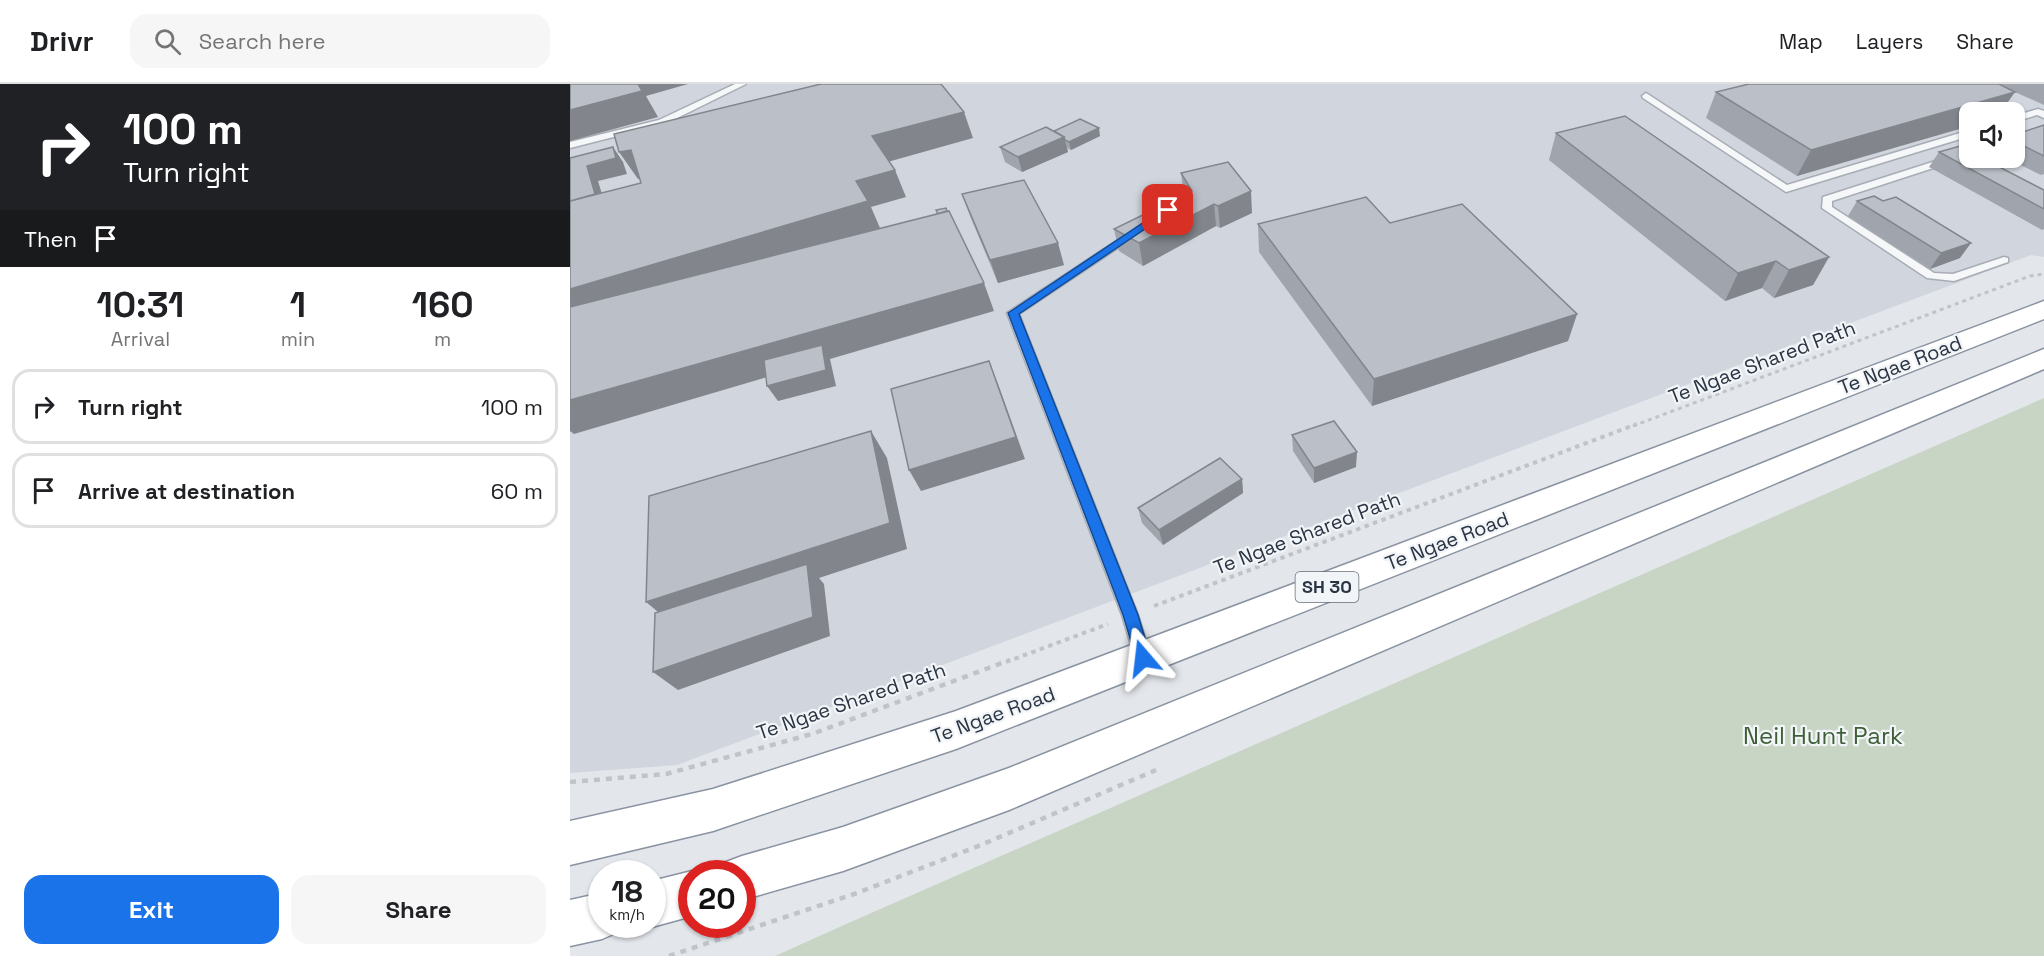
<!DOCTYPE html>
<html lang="en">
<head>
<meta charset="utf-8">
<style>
	body { margin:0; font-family:"Space Grotesk",sans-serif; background:#f6f6f6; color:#202124; height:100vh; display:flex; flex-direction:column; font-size:22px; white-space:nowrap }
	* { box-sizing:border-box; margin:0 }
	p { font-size:20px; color:#757577 }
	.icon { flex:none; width:33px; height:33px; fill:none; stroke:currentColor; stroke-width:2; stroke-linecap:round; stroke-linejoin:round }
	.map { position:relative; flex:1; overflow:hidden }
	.details { display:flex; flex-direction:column; background:#fff; width:570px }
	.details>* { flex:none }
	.guide { background:#202124; color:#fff; overflow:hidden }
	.buttons { position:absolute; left:1389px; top:18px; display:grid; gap:12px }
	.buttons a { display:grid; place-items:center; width:66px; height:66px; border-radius:12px; background:#fff; box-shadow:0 2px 4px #0004; font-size:30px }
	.speed { position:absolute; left:18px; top:776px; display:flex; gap:12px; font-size:30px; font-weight:700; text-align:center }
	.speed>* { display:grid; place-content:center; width:78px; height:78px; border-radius:50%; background:#fff; box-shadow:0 2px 4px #0004; line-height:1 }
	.speed small { font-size:15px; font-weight:400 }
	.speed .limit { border:9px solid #d22; background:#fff; color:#111 }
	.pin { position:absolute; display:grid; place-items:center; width:51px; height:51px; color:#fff; margin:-26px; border-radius:12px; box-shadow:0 3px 9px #0006 }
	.me { position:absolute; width:66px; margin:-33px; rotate:343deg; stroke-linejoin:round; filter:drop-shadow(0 0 4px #0008) }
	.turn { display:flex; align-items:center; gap:21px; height:126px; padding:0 24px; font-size:27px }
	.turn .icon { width:78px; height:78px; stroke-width:2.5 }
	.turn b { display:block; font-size:42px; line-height:51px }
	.then { display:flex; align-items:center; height:57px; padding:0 24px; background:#0003; gap:12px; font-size:22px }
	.eta { display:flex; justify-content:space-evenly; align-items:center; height:102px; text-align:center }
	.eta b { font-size:36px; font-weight:600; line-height:42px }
	.cta { display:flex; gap:12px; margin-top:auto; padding:12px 24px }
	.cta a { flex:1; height:69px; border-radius:18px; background:#1a73e8; color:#fff; font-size:24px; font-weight:600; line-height:69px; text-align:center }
	.cta a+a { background:#f6f6f6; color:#202124 }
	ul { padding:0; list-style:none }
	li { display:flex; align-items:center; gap:18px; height:75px; margin:0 12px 9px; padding:0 12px; border:3px solid #e0e0e0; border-radius:18px }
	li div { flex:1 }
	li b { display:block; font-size:22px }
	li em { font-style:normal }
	header { display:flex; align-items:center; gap:36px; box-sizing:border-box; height:84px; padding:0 30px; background:#fff; border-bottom:2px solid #e0e0e0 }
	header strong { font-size:28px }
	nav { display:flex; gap:33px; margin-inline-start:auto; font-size:21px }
	.search { width:420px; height:54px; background:#f6f6f6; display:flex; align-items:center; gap:15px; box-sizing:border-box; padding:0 21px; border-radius:18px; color:#757577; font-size:22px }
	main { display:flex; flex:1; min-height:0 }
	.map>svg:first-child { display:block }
	.built { fill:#d1d5dd; fill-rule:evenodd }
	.green { fill:#c8d5c4 }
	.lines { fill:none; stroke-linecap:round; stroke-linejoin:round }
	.lane-casing { stroke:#a8adb5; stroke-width:3 }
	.highway-casing { stroke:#8a93a2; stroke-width:3 }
	.path-far2 { stroke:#c0c4ca; stroke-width:3; stroke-dasharray:4 4; stroke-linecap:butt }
	.path-far1 { stroke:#c0c4ca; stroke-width:4; stroke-dasharray:4.5 4.5; stroke-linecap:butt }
	.path { stroke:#c0c4ca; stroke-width:4.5; stroke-dasharray:6 6; stroke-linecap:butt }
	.lane { fill:#f5f7f9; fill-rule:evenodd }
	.highway { fill:#fff; fill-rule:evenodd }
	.wall { fill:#a0a4ac }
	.shaded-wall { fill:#82868c }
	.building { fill:#babfc8; stroke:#82868c; stroke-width:1.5 }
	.route { fill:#1a73e8; stroke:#114b97; stroke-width:1.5 }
	.labels { text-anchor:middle; stroke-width:4.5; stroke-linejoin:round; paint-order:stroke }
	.shield { fill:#f2f5f8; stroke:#666e79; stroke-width:1.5 }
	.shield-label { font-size:18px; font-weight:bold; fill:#2a3443 }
	.street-label { font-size:20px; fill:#2a3443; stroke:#f2f5f8 }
	.near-park-label { font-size:24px; fill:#3f5f37; stroke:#f2f5f8 }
</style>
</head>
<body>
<header>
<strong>Drivr</strong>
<div class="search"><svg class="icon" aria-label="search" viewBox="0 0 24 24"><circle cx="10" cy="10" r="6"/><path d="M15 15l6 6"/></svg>Search here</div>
<nav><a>Map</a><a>Layers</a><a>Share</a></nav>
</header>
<main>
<section class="details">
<div class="guide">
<div class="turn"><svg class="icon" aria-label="right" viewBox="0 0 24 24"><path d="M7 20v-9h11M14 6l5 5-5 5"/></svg><div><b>100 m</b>Turn right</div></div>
<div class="then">Then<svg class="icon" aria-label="arrive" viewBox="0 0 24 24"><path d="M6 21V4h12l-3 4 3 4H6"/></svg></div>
</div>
<div class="eta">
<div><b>10:31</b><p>Arrival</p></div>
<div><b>1</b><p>min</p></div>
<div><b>160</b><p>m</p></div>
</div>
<ul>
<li><svg class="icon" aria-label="right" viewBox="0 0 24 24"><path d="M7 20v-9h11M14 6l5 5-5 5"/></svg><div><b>Turn right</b></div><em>100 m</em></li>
<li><svg class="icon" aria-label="arrive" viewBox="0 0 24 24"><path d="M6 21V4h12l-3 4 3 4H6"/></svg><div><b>Arrive at destination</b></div><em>60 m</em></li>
</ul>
<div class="cta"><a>Exit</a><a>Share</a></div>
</section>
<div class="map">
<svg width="1474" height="872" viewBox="0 0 1474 872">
	<rect width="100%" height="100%" fill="#e3e6eb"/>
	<path class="built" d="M0 0H1474V173L1461 171 1445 177 107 681 0 689ZM1400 28H1444V74H1400Z"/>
	<path class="green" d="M1474 314V872H205L274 841Z"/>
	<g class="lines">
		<g class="lane-casing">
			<g id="lane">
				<path d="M165 0H176L95 40 0 64V58L89 36Z"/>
				<path d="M1076 9 1217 101 1400 46V52L1216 108 1073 14 1072 12Z"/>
				<path d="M1468 25 1474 27V34L1467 31 1444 38V32Z"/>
				<path d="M1400 66V72L1262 117V123L1364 189 1383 190 1434 173 1438 174V178L1384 197 1357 194 1252 124 1253 113Z"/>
				<path d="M563 146 567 147V151L449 230 568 531 581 574 579 579 573 582 567 579 565 574 552 531 437 229Z"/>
			</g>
		</g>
		<g class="highway-casing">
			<g id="highway">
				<path d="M1474 217V235L386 665 143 747 0 781V737L143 705 386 627Z"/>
				<path d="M1474 265V285L439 726 273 787 172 816V789H152L156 778 172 772 273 743 439 684Z"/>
				<path d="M122 787 128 789H122V832L82 843 76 840H82V797Z"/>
				<path d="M32 809V840H51L48 848 32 855 0 862V816Z"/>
			</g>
		</g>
		<path class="path-far2" d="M1063 342 1460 192 1474 190"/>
		<g class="path-far1">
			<path d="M584 522 1067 340"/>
			<path d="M436 578 538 540"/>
		</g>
		<g class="path">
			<path d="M0 698 96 690 242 650 440 576"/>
			<path d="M99 872 287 809 411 761 586 686"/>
		</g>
		<use href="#lane" class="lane"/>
		<use href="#highway" class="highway"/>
	</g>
	<g class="wall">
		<path d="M1179 0H1474V21L1445 8 1227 92 1136 34 1146 8Z"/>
		<path d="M1474 41V90L1471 91 1436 74H1444V51Z"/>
		<path d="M484 47 530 52 501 66 497 64 498 68 452 88 435 78 430 63Z"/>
		<path d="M986 49 1259 173 1243 201 1204 214 1192 204 1155 217 979 76Z"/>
		<path d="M1369 68 1474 106V145L1472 146 1359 83Z"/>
		<path d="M611 89 682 129 650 144 646 142 573 182 549 167 544 145 614 111Z"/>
		<path d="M392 110 494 181 428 199 400 132Z"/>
		<path d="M1287 117 1390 174 1360 185 1278 132Z"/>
		<path d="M688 140 1007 230 998 257 802 322 689 168Z"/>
		<path d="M722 351 786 383 744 399 723 367Z"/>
		<path d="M672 395 673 409 593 461 572 439 568 424Z"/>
	</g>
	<g class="shaded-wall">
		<path d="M67 0H118L76 12 88 33 0 57V26Z"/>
		<path d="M1445 8 1431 28H1400V42L1227 92 1241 66Z"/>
		<path d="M394 28 403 54 314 79 302 52Z"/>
		<path d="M529 44 530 52 501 66 499 58Z"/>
		<path d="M494 53 498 68 452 88 448 73Z"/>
		<path d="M43 63 53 78 57 90 28 97 40 136 0 147 17 82Z"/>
		<path d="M61 66 79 92 68 95 49 68Z"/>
		<path d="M325 86 336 113 301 123 310 144 0 240V205L286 97Z"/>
		<path d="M681 107 682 129 650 144 648 122Z"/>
		<path d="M644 120 646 142 573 182 569 159Z"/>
		<path d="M488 159 494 181 428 199 420 176Z"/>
		<path d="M1401 159 1390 174 1360 185 1371 169Z"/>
		<path d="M1259 173 1243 201 1204 214 1219 186Z"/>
		<path d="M1206 177 1192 204 1155 217 1168 189Z"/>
		<path d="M414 199 424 227 260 275 266 302 208 317 197 302 255 276 4 350 0 347V316Z"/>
		<path d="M1007 230 998 257 802 322 804 295Z"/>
		<path d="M419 277 428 300 455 375 351 407 339 386Z"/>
		<path d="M301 347 317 374 337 465 249 494 254 500 260 552 108 606 83 588 105 542 76 518Z"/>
		<path d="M787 368 786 383 744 399V384Z"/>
		<path d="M672 395 673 409 593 461 589 446Z"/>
	</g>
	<g class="building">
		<path d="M0 0H68L72 7 0 26Z"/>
		<path d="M251 0H371L394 28 302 52 325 86 286 97 298 117 0 205V117L71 99 61 66 49 68 44 50Z"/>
		<path d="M1179 0H1429L1445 8 1241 66 1146 8Z"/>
		<path d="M1055 32 1259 173 1219 186 1206 177 1168 189 986 49Z"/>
		<path d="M510 35 529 44 499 58 495 56 494 53 484 47Z"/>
		<path d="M1474 41V72L1444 57V51Z"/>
		<path d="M476 43 494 53 448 73 430 63Z"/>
		<path d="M1390 62 1400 67V74H1412L1474 106V125L1369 68Z"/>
		<path d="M43 63 46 74 17 82 25 110 0 117V74Z"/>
		<path d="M658 78 681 107 648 122 644 120 569 159 544 145 622 107 611 89Z"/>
		<path d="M454 96 488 159 420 176 392 110Z"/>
		<path d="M1304 112 1313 117 1326 113 1401 159 1371 169 1287 117Z"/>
		<path d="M796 113 820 139 892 120 1007 230 804 295 688 140Z"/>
		<path d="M376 124 377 127 368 130 366 126Z"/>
		<path d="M379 127 414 199 0 316V223Z"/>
		<path d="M252 261 256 286 197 302 194 276Z"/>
		<path d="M419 277 446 353 339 386 321 305Z"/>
		<path d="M764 337 787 368 744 384 722 351Z"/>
		<path d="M301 347 320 439 76 518 79 412Z"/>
		<path d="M650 374 672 395 589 446 568 424Z"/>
		<path d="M237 480 243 533 83 588 85 529Z"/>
	</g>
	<path class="route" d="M595 124 603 126 449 230 568 531 581 574 579 579 573 581 568 579 566 574 553 531 438 229Z"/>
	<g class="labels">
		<rect class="shield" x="725.5" y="488" width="63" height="30" rx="4.5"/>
		<g class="shield-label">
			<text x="757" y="509">SH 30</text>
		</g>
		<g class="street-label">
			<text transform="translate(1192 278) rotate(-21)" y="7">Te Ngae Shared Path</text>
			<text transform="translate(1330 281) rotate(-21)" y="7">Te Ngae Road</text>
			<text transform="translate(737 449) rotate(-21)" y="7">Te Ngae Shared Path</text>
			<text transform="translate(877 457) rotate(-21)" y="7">Te Ngae Road</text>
			<text transform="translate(281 617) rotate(-19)" y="7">Te Ngae Shared Path</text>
			<text transform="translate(423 631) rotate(-20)" y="7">Te Ngae Road</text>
		</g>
		<g class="near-park-label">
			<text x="1253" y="660">Neil Hunt Park</text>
		</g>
	</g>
</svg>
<div class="buttons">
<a><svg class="icon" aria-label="sound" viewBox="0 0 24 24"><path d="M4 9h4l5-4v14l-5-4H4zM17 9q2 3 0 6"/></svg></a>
</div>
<div class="speed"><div>18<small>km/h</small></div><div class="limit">20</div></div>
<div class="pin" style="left:598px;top:126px;background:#d93025"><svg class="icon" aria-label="arrive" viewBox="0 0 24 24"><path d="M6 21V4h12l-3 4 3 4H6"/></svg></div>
<svg class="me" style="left:573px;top:574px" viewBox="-20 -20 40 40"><path d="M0-17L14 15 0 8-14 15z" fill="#1a73e8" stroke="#fff" stroke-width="4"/></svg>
</div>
</main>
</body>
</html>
